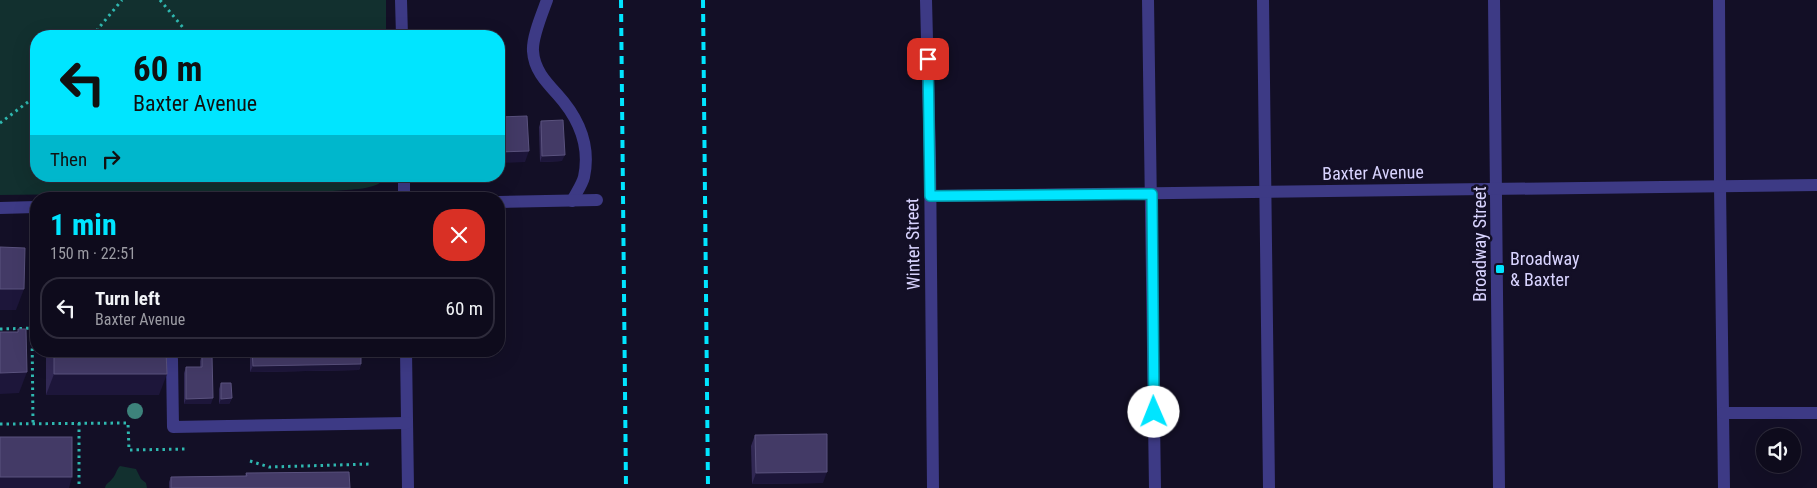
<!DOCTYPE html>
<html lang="en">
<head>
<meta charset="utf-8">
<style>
	body { margin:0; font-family:"Roboto Condensed",sans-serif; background:#1c1929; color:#f1f3f6; height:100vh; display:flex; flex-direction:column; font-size:19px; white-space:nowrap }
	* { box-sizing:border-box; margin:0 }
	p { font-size:16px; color:#9b9ba3 }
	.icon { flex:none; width:28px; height:28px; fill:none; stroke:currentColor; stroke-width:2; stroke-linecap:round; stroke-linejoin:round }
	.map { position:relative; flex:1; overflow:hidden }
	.side { position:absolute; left:30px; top:192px; width:475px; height:165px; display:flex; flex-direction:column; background:#0e0b1c; border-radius:20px; box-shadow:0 5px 20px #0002,0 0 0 1px #2e2b3b }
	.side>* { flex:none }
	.banner { position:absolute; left:30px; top:30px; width:475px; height:152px; border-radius:20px; box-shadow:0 5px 20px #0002,0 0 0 1px #2e2b3b; background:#00e5ff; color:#111; overflow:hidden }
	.fabs { position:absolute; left:1756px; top:428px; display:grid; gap:10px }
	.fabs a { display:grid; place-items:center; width:45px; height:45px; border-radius:50%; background:#0e0b1c; box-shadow:0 5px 20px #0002,0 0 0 1px #2e2b3b; font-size:25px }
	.pin { position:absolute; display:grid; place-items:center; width:42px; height:42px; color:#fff; margin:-21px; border-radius:10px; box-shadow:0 2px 8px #0006 }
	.me { position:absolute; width:55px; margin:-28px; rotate:359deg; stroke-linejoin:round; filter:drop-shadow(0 0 4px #0008) }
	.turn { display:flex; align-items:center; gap:18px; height:105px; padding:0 20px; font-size:22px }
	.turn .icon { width:65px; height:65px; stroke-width:2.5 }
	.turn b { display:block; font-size:35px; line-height:42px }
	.then { display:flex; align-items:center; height:48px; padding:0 20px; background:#0003; gap:10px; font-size:19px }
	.round { display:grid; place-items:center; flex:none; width:52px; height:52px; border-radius:20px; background:#1c1929 }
	.head { display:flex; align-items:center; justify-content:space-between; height:85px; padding:0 20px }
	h1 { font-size:30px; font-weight:700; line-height:38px; color:#00e5ff }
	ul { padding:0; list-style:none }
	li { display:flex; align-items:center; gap:15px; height:62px; margin:0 10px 8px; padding:0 10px; border:2px solid #2e2b3b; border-radius:20px }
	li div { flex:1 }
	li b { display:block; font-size:19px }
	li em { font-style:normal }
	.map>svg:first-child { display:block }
	.green { fill:#12302f }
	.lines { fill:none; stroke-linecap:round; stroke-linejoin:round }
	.path { stroke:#2fb8b0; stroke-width:3; stroke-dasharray:2.5 4; stroke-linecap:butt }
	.minor { stroke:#3d3a85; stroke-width:12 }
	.rail { stroke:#00e5ff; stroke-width:4; stroke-dasharray:8 6; stroke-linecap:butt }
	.tree { fill:#3d827b }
	.wall { fill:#312854 }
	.shaded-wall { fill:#1d163a }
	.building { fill:#433a66; stroke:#5a527e }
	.route-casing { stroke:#0095a6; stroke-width:12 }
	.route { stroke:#00e5ff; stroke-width:9 }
	.poi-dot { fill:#00e5ff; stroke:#130f26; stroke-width:2 }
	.labels { text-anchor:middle; stroke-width:5; stroke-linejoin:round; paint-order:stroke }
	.street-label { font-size:18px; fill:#d9d4ff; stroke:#130f26 }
	.poi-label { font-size:18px; fill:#d9d4ff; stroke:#130f26; text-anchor:start }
</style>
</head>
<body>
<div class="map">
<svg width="1817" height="488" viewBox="0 0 1817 488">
	<rect width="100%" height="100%" fill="#130f26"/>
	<g class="green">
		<path d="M0 0H386V36H36V176H387C379 191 348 189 333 191L0 195Z"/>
		<path d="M120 466 136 469 141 479 146 483 147 488H105C106 483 109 483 112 479 116 475 116 470 120 466Z"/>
	</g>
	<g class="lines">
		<g class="path">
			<path d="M160 0 190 36"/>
			<path d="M97 29 99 36"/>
			<path d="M92 36 122 0"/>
			<path d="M0 123 36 96"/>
			<path d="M0 329 36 328"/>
			<path d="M32 329 33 424"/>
			<path d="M79 423V488"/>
			<path d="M0 424 128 423 129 450 188 449"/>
			<path d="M250 461 269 467 372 464"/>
		</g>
		<g class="minor">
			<path d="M401 0 402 36"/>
			<path d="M547 0C542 14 532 37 533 51 534 69 545 81 557 94 578 117 591 144 584 177 582 185 576 193 572 201"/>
			<path d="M926 0 930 158 933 488"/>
			<path d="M1148 0 1155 488"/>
			<path d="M1263 0 1269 488"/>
			<path d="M1494 0 1499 488"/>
			<path d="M1719 0 1720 186 1724 488"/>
			<path d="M404 176V199"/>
			<path d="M930 196 1817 185"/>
			<path d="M499 202 597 200"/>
			<path d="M0 208 36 207"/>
			<path d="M406 351 408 488"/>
			<path d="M172 359 173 427 407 423"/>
			<path d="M1723 413H1817"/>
		</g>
		<g class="rail">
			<path d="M621 0 626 488"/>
			<path d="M703 0 708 488"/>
		</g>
	</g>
	<circle class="tree" cx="135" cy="411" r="8"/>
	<g class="wall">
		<path d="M541 121 562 161 540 162 539 127Z"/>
		<path d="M48 351H54L159 395H46V357Z"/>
		<path d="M250 351H361V364L359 370 250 372Z"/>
		<path d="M202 355 211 404H184V373L186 367H200V361Z"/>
		<path d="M221 383 232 398 229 404H219V389Z"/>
		<path d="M755 435 823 483 752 484 751 446Z"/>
		<path d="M246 473 350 488H169V482L171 477 245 476Z"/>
	</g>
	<g class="shaded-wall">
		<path d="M529 151 525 162 499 163V152Z"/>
		<path d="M565 155 562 161 540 162 542 156Z"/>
		<path d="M0 289H24L16 310H0Z"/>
		<path d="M361 364 359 370 250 372 253 366Z"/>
		<path d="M27 372 19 393 0 394V373Z"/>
		<path d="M54 374H167L159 395H46Z"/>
		<path d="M213 398 211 404H184L186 399Z"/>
		<path d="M232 398 229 404H219L221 399Z"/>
		<path d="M827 472 823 483 752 484 756 473Z"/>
		<path d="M0 477H72L69 488H0Z"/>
	</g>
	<g class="building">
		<path d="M144 30 168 36H142Z"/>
		<path d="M527 116 529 151 499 152V117Z"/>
		<path d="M563 120 565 155 542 156 541 121Z"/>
		<path d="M0 247 25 248 24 289H0Z"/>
		<path d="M18 329H26L27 372 0 373V332H18Z"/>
		<path d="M54 351H166L167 374H54Z"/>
		<path d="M252 351H361V364L253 366Z"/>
		<path d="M202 355H212L213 398 186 399V367H202Z"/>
		<path d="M221 383H231L232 398 221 399Z"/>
		<path d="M827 434V472L756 473 755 435Z"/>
		<rect x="0" y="437" width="72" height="40"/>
		<path d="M349 472 350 488H171V477L247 476 246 473Z"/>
	</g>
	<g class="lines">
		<g class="route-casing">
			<path id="route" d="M928 59 930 196 1152 194 1154 412"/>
		</g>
		<use href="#route" class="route"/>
	</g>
	<rect class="poi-dot" x="1495" y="264" width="10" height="10" rx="2.5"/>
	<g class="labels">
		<g class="street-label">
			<text transform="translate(1373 173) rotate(-1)" y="6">Baxter Avenue</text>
			<text transform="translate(913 244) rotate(-91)" y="6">Winter Street</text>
			<text transform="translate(1480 244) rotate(-90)" y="6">Broadway Street</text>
		</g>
		<g class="poi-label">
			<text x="1510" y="265">Broadway<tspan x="1510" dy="21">&amp; Baxter</tspan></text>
		</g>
	</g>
</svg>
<div class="fabs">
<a><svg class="icon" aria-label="sound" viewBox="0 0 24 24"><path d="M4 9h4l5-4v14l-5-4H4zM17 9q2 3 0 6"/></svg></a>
</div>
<div class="pin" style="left:928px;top:59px;background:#d93025"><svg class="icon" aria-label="arrive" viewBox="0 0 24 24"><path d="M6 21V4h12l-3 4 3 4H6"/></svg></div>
<svg class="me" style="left:1154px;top:412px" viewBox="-20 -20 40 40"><circle r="19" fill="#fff"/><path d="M0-13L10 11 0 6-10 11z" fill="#00e5ff"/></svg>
<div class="banner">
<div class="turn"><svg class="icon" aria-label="left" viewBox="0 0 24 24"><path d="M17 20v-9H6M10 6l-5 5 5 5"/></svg><div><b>60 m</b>Baxter Avenue</div></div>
<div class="then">Then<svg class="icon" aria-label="right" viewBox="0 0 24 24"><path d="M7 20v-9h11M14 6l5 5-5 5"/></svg></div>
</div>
<section class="side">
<div class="head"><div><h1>1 min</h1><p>150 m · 22:51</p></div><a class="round" style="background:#d93025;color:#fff"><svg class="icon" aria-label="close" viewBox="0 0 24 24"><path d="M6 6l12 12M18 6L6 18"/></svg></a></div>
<ul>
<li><svg class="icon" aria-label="left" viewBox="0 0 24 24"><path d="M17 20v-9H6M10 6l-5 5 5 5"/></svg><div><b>Turn left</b><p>Baxter Avenue</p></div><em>60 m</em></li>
</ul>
</section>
</div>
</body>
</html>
